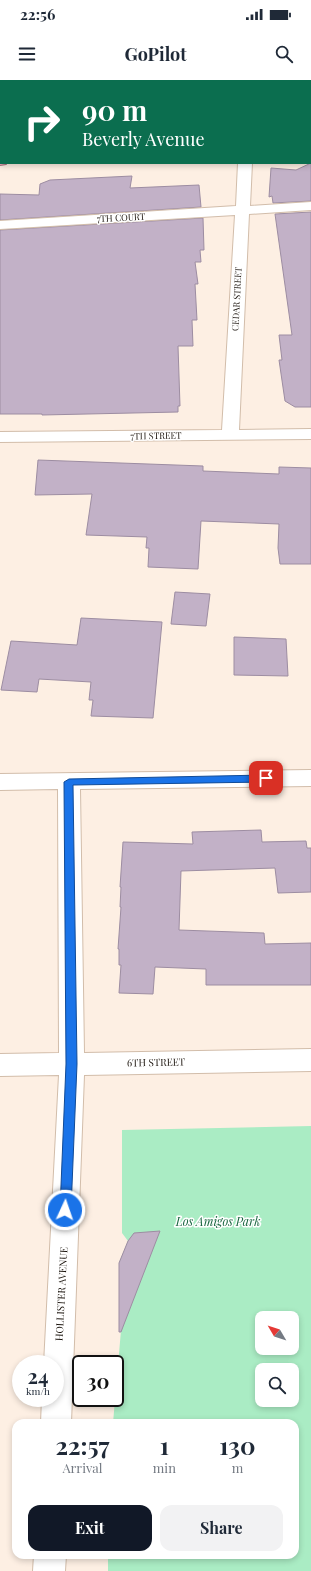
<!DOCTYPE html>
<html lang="en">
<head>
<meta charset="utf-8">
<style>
	body { margin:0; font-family:"Playfair Display",serif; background:#f2f2f3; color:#1f2937; height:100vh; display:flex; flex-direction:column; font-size:15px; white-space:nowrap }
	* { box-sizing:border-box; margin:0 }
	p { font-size:13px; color:#747a83 }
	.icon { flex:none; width:22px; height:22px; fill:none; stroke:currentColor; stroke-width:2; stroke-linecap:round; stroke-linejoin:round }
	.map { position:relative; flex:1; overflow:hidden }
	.drawer { position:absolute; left:12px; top:1339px; width:287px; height:140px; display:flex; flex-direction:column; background:#fff; border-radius:12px; box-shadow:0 2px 6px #0003 }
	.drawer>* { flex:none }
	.guide { position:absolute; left:0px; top:0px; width:311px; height:84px; box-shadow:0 2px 6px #0003; background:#0b6e4f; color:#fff; overflow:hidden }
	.needle { width:26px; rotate:309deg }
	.controls { position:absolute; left:255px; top:1231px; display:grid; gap:8px }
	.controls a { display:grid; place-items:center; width:44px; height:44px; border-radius:8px; background:#fff; box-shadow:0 2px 6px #0003; font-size:20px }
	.speed { position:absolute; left:12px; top:1275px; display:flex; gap:8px; font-size:20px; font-weight:700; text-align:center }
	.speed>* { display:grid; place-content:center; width:52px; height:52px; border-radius:50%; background:#fff; box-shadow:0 2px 6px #0003; line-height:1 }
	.speed small { font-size:10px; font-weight:400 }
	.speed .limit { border:2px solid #111; border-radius:6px; background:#fff; color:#111 }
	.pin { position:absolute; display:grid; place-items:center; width:34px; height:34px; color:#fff; margin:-17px; border-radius:8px; box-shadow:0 2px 6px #0006 }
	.me { position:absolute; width:44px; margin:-22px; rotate:3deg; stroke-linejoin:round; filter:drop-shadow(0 0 3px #0008) }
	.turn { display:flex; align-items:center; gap:14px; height:84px; padding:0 16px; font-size:18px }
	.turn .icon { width:52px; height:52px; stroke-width:2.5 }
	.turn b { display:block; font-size:28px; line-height:34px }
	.eta { display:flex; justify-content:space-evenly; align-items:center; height:68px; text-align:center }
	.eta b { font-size:24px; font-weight:700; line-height:28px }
	.action { display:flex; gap:8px; margin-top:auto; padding:8px 16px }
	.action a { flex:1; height:46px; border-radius:12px; background:#111827; color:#fff; font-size:16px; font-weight:700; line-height:46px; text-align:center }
	.action a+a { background:#f2f2f3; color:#1f2937 }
	.status { display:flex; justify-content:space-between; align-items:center; height:28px; padding:0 20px; background:#fff; direction:ltr }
	.status svg { height:11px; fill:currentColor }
	header { display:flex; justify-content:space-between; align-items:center; height:52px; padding:0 16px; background:#fff; font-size:18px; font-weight:700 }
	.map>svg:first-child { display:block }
	.green { fill:#aaecc4; fill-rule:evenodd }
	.building { fill:#c2b1c7; stroke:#9d8da2 }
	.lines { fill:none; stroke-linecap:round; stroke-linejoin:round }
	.minor-casing { stroke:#d2bdaa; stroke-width:2 }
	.highway-casing { stroke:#a7747f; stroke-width:2 }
	.minor { fill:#fff; fill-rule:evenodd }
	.highway { fill:#f4a9bd; fill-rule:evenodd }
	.route { fill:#1a73e8; stroke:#114b97 }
	.labels { text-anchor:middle; stroke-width:3; stroke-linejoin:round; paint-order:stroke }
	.far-street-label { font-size:9px; fill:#19120b; stroke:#fff }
	.street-label { font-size:10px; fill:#19120b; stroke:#fff }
	.near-park-label { font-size:12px; font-style:italic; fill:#196640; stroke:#fff }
</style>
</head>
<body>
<div class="status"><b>22:56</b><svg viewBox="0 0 49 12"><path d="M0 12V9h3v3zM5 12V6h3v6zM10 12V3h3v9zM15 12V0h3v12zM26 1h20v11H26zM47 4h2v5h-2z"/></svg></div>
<header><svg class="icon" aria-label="menu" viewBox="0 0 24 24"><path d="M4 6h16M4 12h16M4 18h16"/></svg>GoPilot<svg class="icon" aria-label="search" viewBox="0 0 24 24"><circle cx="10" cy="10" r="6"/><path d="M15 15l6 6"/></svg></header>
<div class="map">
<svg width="311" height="1491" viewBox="0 0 311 1491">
	<rect width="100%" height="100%" fill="#fdefe3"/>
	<path class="green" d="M311 1046V1491H108V1475H295V1343H113L125 1204 119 1201V1183L128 1161 122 1153V1050ZM262 1238H292V1268H262ZM262 1290H292V1320H262Z"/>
	<g class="building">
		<path d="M311 83V121L273 123 272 116 269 117 271 88 296 90Z"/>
		<path d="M132 96 130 108 199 105 201 127 0 140V114L39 115 40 104 50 100Z"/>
		<path d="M311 132V327H295L285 321 279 280H282L279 255H292L275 134Z"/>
		<path d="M203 138 204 170H200L201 182H195L198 204H195L197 240H192L193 266H178L180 326H178V332L42 335V334H0V150Z"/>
		<path d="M38 380 203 386V391L279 394V387L311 388V484H280L278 468 279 444 201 441 198 489 148 487 149 468H146L147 457 86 455 92 414 35 415Z"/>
		<path d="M175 512 210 514 206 546 171 544Z"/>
		<path d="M81 538 162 542 153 638 91 636 93 620H89L91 602 39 599 37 612 1 610 11 561 77 565Z"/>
		<path d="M234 557 286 559 288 596 234 595Z"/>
		<path d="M261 750 262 762 306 761 307 768H311V812L278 813 275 788 181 791 179 850 264 853 265 864 311 863V905H206V889L155 887 153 914 119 913 121 885H119V869H118L121 827H120L121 807H120L123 762 193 764 192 752Z"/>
		<path d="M160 1151 121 1252H119V1183L128 1161 134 1153Z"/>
	</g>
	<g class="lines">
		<g class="minor-casing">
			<g id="minor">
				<rect x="278" y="0" width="12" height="1"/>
				<rect x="310" y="4" width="1" height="8"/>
				<rect x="0" y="11" width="1" height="8"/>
				<path d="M238 83H252L250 126 311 122V130L249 134 239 350 311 349V359L0 362V352L222 350 235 135 0 149V141L236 126Z"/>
				<path d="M311 690V706L80 709 84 973 311 969V991L84 995 71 1343H41L42 1318H55V1284H44L59 995 0 996V974L59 973 58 709 0 710V694Z"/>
				<path d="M34 1475H66L65 1491H33Z"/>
			</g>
		</g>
		<g class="highway-casing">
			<g id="highway">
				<rect x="310" y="59" width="1" height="8"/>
				<path d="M0 77 1 83 6 84 0 85Z"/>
			</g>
		</g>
		<use href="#minor" class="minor"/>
		<use href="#highway" class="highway"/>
	</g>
	<path class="route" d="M266 695 270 698 266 702 73 705 77 984 71 1130 69 1133 65 1135 61 1133 60 1130 66 984 64 702 69 699Z"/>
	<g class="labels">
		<g class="far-street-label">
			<text transform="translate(121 138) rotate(-3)" y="3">7TH COURT</text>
			<text transform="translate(237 219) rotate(-87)" y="3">CEDAR STREET</text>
			<text transform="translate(156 356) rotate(-1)" y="3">7TH STREET</text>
		</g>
		<g class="street-label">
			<text transform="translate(156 982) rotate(-1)" y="4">6TH STREET</text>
			<text transform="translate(61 1214) rotate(-87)" y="4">HOLLISTER AVENUE</text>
		</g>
		<g class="near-park-label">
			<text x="218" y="1146">Los Amigos Park</text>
		</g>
	</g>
</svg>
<div class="controls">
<a><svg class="needle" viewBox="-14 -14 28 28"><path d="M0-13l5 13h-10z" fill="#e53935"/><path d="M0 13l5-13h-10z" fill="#747a83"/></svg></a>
<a><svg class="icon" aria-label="search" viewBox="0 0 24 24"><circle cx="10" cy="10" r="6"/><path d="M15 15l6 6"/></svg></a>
</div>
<div class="speed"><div>24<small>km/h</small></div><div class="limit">30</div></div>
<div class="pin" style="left:266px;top:698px;background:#d93025"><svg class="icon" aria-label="arrive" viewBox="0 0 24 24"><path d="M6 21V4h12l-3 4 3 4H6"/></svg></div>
<svg class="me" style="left:65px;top:1130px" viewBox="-20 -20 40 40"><circle r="17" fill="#1a73e8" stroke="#fff" stroke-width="3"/><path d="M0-11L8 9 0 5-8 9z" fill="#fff"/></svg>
<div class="guide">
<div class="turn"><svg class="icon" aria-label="right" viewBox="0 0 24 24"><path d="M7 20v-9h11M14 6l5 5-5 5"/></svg><div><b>90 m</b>Beverly Avenue</div></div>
</div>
<section class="drawer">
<div class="eta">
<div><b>22:57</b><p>Arrival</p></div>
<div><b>1</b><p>min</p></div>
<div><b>130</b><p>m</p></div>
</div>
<div class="action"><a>Exit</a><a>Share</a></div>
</section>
</div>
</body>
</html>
